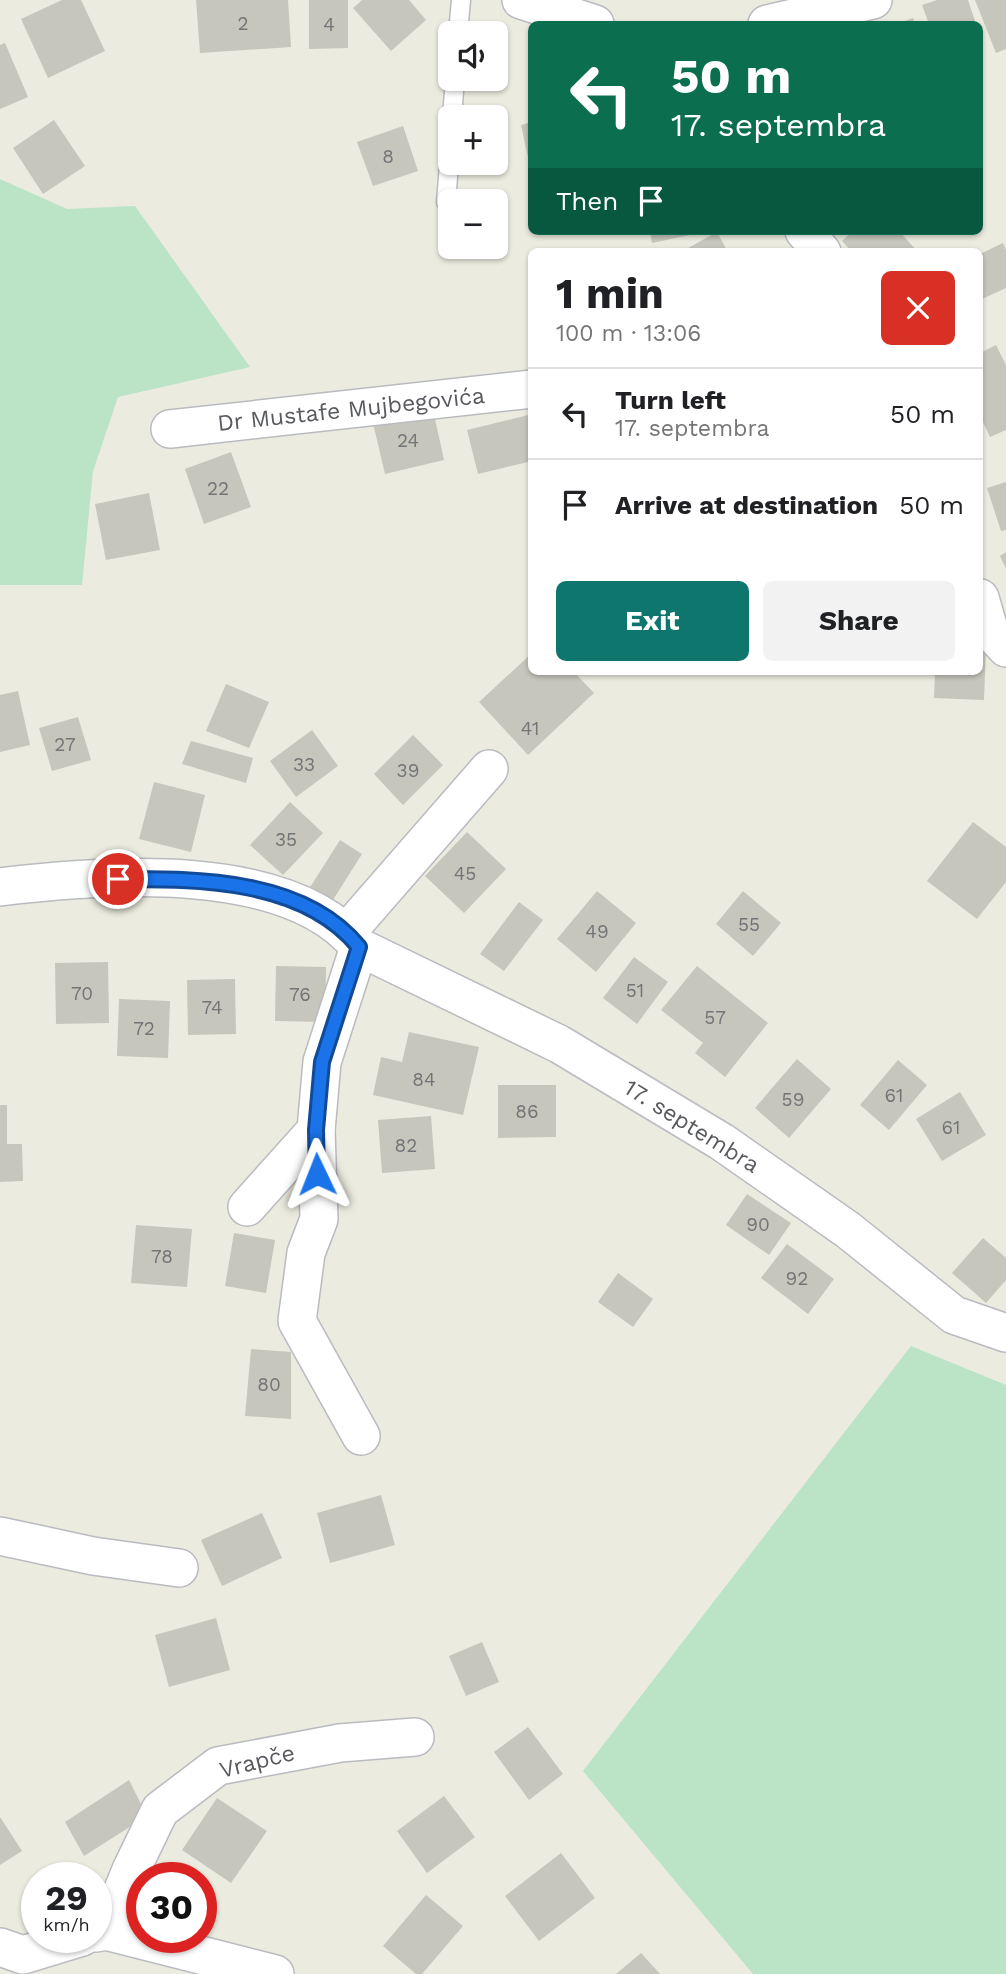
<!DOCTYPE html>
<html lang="en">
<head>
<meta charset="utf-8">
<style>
	body { margin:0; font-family:"Work Sans",sans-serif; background:#f2f2f2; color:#202124; height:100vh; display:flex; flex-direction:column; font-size:26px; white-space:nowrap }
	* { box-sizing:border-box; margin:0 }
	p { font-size:23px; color:#757577 }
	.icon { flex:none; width:38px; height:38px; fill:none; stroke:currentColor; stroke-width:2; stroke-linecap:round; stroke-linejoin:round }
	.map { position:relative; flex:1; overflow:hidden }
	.sheet { position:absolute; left:528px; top:248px; width:455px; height:427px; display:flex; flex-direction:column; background:#fff; border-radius:10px; box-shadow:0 2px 5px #0004 }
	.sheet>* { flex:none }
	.hud { position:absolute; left:528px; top:21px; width:455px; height:214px; border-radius:10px; box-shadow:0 2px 5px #0004; background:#0b6e4f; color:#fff; overflow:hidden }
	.tools { position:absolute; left:438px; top:21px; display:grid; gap:14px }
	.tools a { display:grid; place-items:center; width:70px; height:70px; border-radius:10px; background:#fff; box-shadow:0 2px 5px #0004; font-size:35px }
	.speed { position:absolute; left:21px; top:1862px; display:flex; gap:14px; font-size:35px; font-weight:700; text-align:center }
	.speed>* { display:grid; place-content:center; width:91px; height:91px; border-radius:50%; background:#fff; box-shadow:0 2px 5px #0004; line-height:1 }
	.speed small { font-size:18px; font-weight:400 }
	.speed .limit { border:10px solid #d22; background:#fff; color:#111 }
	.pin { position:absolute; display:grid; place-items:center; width:60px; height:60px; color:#fff; margin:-30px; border:4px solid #fff; border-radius:50%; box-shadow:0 2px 7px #0007 }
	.me { position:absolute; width:77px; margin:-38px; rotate:358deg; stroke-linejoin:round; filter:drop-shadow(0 0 5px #0008) }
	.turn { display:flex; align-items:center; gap:24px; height:147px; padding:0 28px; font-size:32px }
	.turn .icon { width:91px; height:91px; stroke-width:2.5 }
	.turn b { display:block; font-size:49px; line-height:60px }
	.then { display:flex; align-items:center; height:66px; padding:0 28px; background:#0003; gap:14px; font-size:26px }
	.round { display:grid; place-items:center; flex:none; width:74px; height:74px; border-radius:10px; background:#f2f2f2 }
	.head { display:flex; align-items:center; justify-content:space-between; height:119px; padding:0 28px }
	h1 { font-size:42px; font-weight:700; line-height:52px }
	.primary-button { display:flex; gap:14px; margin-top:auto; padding:14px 28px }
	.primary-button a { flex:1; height:80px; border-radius:10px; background:#0f766e; color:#fff; font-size:28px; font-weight:700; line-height:80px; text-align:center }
	.primary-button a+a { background:#f2f2f2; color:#202124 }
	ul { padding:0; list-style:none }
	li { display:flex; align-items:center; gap:21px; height:91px; padding:0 28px; border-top:2px solid #e0e0e0 }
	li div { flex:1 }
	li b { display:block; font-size:26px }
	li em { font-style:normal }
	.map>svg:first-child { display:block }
	.green { fill:#bbe3c6 }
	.building { fill:#c6c6bc }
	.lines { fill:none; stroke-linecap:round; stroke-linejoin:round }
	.service-casing { stroke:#babbc1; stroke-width:21 }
	.minor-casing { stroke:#babbc1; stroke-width:40 }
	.service { stroke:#fff; stroke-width:18 }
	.minor { stroke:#fff; stroke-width:37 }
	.route-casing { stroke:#114b97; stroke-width:18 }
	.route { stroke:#1a73e8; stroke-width:12 }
	.labels { text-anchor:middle; stroke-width:6; stroke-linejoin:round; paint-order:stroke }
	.number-label { font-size:19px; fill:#747577 }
	.street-label { font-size:23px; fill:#585a60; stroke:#fff }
</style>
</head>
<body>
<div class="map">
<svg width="1006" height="1974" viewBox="0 0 1006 1974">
	<rect width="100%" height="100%" fill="#ebebdf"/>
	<g class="green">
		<path d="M0 179 67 209 135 206 250 367 118 397 93 471 82 585H0Z"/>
		<path d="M911 1346 1006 1385V1974H753L583 1771Z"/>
	</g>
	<g class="building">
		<path d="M62 0H81L105 51 48 78 21 19Z"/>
		<path d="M196 0H288L291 47 200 53Z"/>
		<path d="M309 0H348V48L309 49Z"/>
		<path d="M362 0H409L426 20 391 51 353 8Z"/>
		<path d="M937 0H968L976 24H929L922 5Z"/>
		<path d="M975 0H1006V49L996 53Z"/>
		<path d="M913 18 915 24H897Z"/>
		<path d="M5 43 28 97 0 109V45Z"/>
		<path d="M54 120 85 166 43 194 13 148Z"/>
		<path d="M532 122V170L531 171 521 125Z"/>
		<path d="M403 126 418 171 373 186 357 142Z"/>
		<path d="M650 231H703L704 232 652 243Z"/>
		<path d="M853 231H899L918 252H852L842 241Z"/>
		<path d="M717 232 728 252H681Z"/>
		<path d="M1003 243 1006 250V288L980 300V254Z"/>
		<path d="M996 345 1006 365V430L990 437 980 416V353Z"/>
		<path d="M432 405 444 460 385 474 372 419Z"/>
		<path d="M532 414V461L478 474 467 430Z"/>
		<path d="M231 452 251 507 204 524 185 469Z"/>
		<path d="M1006 482V530L1001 531 987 488Z"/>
		<path d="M149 493 160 550 106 560 95 504Z"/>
		<path d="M1006 552V569L1000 556Z"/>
		<path d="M980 645H986L984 700 934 698 935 672H980Z"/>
		<path d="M532 653V672H574L594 693 528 755 479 702Z"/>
		<path d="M226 684 269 702 249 748 206 731Z"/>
		<path d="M18 691 30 745 0 752V695Z"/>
		<path d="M78 717 91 760 52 771 39 728Z"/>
		<path d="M312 730 338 766 296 797 270 761Z"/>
		<path d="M413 735 443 765 403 805 374 774Z"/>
		<path d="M191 741 253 758 246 783 182 764Z"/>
		<path d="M154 782 205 795 191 852 139 839Z"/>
		<path d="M290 802 323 833 283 875 250 845Z"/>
		<path d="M973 822 1006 847V882L977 919 927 881Z"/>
		<path d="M467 832 506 869 464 913 425 876Z"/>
		<path d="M340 840 362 854 331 903 309 889Z"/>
		<path d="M597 891 636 923 596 972 557 939Z"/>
		<path d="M743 891 781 923 753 956 716 924Z"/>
		<path d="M519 902 543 920 504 971 480 954Z"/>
		<path d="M634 957 668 982 637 1024 603 998Z"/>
		<path d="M108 962 109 1023 56 1024 55 963Z"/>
		<path d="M276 966 326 967 325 1022 275 1021Z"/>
		<path d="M697 966 768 1023 725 1077 695 1053 703 1043 661 1010Z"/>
		<path d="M235 979 236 1034 188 1035 187 980Z"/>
		<path d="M119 999 170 1001 168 1058 117 1056Z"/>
		<path d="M409 1032 479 1047 463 1115 373 1095 381 1057 402 1062Z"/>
		<path d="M797 1059 831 1089 789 1138 755 1108Z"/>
		<path d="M898 1060 927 1085 889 1130 860 1105Z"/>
		<path d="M498 1085H556V1137L498 1138Z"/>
		<path d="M960 1092 986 1135 942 1161 916 1119Z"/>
		<path d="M0 1105H7V1144H22L23 1181 0 1182Z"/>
		<path d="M431 1116 435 1169 382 1173 378 1120Z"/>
		<path d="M747 1194 791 1223 769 1255 726 1225Z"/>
		<path d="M136 1225 192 1229 187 1287 131 1283Z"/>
		<path d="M234 1233 275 1240 266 1293 225 1286Z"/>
		<path d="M983 1238 1006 1258V1280L986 1303 952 1273Z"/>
		<path d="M787 1244 834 1279 808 1314 761 1278Z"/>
		<path d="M618 1273 653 1299 633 1327 598 1302Z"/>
		<path d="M251 1349 291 1352V1419L245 1416Z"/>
		<path d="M381 1495 395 1545 330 1563 317 1513Z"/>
		<path d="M262 1513 282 1558 222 1586 201 1540Z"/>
		<path d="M216 1618 230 1670 169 1687 155 1635Z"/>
		<path d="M482 1642 499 1682 466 1696 449 1656Z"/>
		<path d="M528 1727 563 1774 529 1800 494 1752Z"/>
		<path d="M129 1780 147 1816 84 1856 65 1822Z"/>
		<path d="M444 1796 475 1837 427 1873 397 1831Z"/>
		<path d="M217 1798 267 1831 231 1883 182 1850Z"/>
		<path d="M0 1817 22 1851 0 1865Z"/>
		<path d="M561 1853 595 1898 539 1941 505 1896Z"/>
		<path d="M426 1895 463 1926 422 1974H416L383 1946Z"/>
		<path d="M641 1953 660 1974H616Z"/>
	</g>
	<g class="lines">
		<g class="service-casing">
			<g id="service">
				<path d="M458 33 461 0"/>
				<path d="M452 117 455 79"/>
				<path d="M446 202 450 152"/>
			</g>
		</g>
		<g class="minor-casing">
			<g id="minor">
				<path d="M521 0 595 24"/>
				<path d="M767 24 873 0"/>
				<path d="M804 231 822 252"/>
				<path d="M170 429 532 389"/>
				<path d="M980 598 989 629 1006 648"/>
				<path d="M0 887C101 875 288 859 359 947L559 1044 722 1142 848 1230 954 1315 1006 1333"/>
				<path d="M347 932 489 769"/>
				<path d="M316 1130 319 1219 306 1253 297 1321 361 1436"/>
				<path d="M247 1207 316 1130 322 1062 359 947"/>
				<path d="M0 1536 93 1556 179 1568"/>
				<path d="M106 1931 131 1870 160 1810 218 1766 340 1743 415 1737"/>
				<path d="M96 1933 106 1931 275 1974"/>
				<path d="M0 1947 23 1955 82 1937"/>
			</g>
		</g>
		<use href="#service" class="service"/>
		<use href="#minor" class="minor"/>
	</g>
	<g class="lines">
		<g class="route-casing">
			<path id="route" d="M118 879C199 879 304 879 359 947L322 1062 316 1130 317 1174"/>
		</g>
		<use href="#route" class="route"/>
	</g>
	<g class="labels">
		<g class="number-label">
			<text x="243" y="30">2</text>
			<text x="329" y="31">4</text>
			<text x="388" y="163">8</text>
			<text x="408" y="447">24</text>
			<text x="218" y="495">22</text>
			<text x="530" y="735">41</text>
			<text x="65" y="751">27</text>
			<text x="304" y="771">33</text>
			<text x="408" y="777">39</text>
			<text x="286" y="846">35</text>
			<text x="465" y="880">45</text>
			<text x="749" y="931">55</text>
			<text x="597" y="938">49</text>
			<text x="635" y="997">51</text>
			<text x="82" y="1000">70</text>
			<text x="300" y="1001">76</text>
			<text x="212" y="1014">74</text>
			<text x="715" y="1024">57</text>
			<text x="144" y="1035">72</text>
			<text x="424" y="1086">84</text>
			<text x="894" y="1102">61</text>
			<text x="793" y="1106">59</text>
			<text x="527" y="1118">86</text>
			<text x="951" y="1134">61</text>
			<text x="406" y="1152">82</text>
			<text x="758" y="1231">90</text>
			<text x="162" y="1263">78</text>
			<text x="797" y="1285">92</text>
			<text x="269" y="1391">80</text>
		</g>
		<g class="street-label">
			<text transform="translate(351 409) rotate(-6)" y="8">Dr Mustafe Mujbegovića</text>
			<text transform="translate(692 1126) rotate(32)" y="8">17. septembra</text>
			<text transform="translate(257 1761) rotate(-14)" y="8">Vrapče</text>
		</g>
	</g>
</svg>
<div class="tools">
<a><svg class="icon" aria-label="sound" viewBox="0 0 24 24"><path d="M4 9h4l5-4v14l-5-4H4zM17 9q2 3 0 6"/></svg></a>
<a>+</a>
<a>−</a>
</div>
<div class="speed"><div>29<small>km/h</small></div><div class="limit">30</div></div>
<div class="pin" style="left:118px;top:879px;background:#d93025"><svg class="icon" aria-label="arrive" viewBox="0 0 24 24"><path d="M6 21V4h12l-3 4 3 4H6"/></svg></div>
<svg class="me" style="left:317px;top:1174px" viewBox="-20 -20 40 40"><path d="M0-17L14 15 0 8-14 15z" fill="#1a73e8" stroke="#fff" stroke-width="4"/></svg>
<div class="hud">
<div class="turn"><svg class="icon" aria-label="left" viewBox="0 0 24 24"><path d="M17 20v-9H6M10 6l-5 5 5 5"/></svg><div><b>50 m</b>17. septembra</div></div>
<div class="then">Then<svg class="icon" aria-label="arrive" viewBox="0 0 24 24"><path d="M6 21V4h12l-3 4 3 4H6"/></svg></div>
</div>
<section class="sheet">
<div class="head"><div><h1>1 min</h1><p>100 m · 13:06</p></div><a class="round" style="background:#d93025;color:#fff"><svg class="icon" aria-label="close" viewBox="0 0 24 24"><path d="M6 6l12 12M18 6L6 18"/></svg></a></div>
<ul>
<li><svg class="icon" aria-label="left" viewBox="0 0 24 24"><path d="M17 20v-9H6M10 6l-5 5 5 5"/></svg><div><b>Turn left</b><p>17. septembra</p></div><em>50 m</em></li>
<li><svg class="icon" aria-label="arrive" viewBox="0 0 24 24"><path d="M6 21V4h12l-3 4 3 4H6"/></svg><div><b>Arrive at destination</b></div><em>50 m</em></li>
</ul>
<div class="primary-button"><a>Exit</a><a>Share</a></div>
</section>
</div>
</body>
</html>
